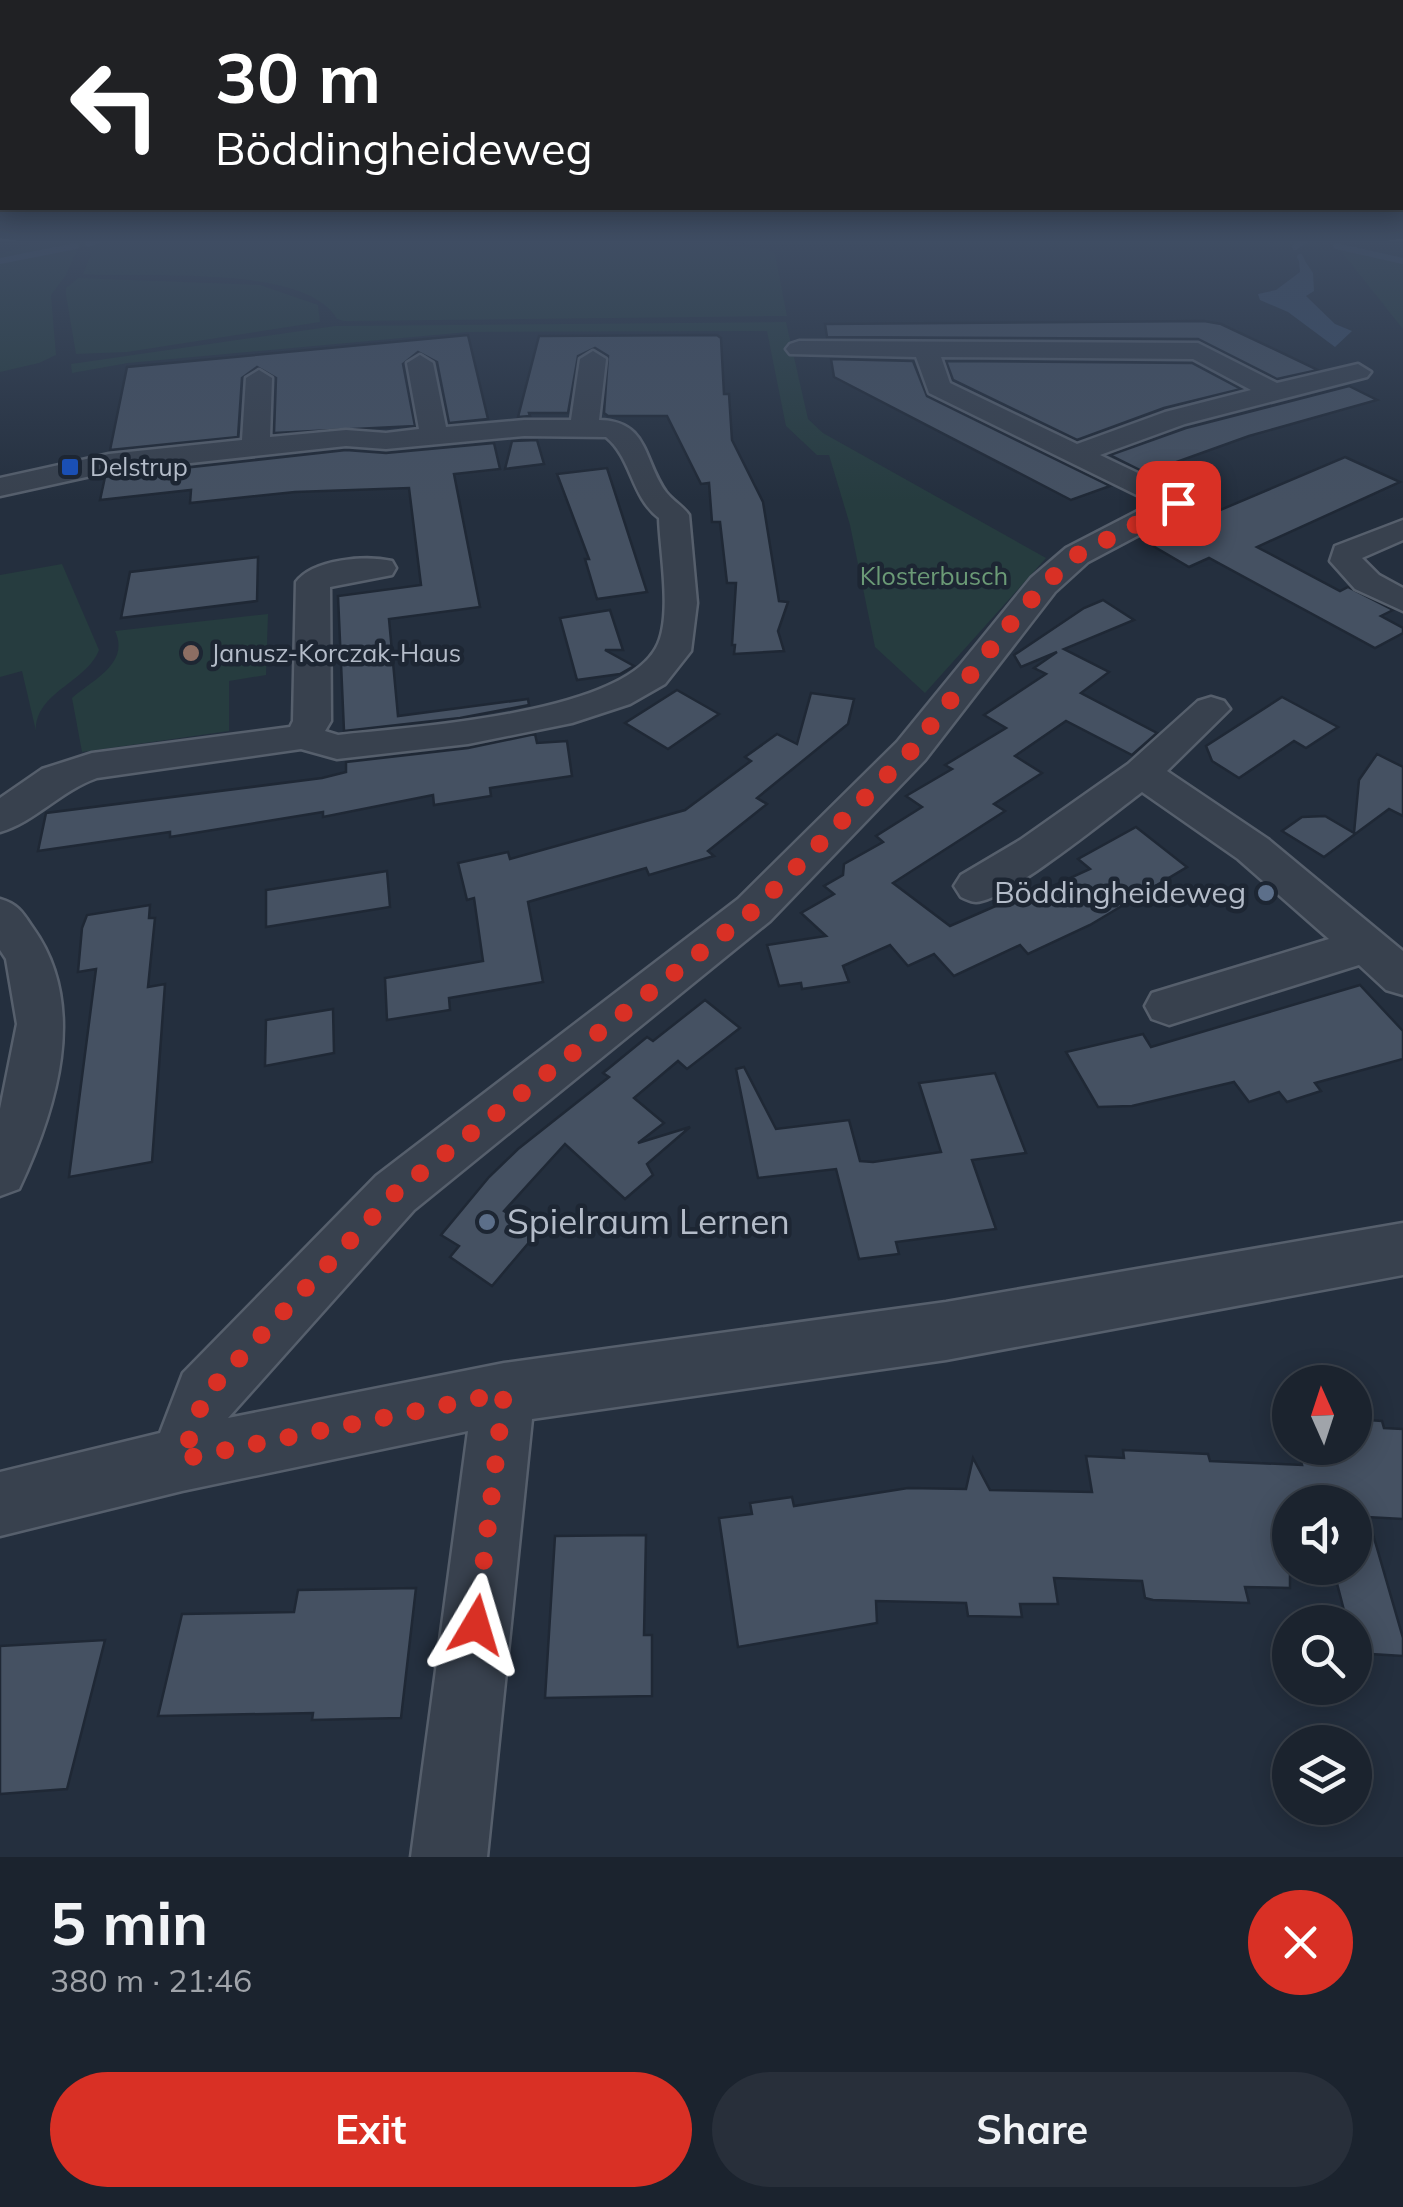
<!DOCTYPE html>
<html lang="en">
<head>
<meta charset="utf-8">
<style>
	body { margin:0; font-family:Mulish,sans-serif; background:#282f3a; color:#f1f3f6; height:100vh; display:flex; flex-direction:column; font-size:38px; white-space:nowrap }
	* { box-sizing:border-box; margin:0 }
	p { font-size:32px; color:#a0a4aa }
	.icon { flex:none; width:55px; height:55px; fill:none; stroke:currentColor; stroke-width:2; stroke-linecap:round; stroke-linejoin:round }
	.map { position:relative; height:1857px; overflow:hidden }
	.details { display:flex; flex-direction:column; background:#1b232e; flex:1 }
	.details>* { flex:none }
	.banner { position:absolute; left:0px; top:0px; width:1405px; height:210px; box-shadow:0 5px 25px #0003,0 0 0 2px #39404a; background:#202124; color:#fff; overflow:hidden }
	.needle { width:65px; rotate:357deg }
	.buttons { position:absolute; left:1272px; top:1365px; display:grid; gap:20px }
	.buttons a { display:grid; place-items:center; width:100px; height:100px; border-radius:50%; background:#1b232e; box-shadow:0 5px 25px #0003,0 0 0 2px #39404a; font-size:50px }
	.pin { position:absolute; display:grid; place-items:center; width:85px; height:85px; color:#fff; margin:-42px; border-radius:20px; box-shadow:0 5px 15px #0006 }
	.me { position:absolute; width:110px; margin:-55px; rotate:7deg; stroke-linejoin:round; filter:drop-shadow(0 0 8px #0008) }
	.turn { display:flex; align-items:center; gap:35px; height:210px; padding:0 50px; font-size:45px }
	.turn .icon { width:130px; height:130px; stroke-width:2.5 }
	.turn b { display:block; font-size:70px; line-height:85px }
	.round { display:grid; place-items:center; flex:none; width:105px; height:105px; border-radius:52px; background:#282f3a }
	.headline { display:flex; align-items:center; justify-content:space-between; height:170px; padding:0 50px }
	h1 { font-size:60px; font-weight:700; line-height:75px }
	.button { display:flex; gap:20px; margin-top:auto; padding:20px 50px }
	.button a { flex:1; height:115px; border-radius:60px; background:#d93025; color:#fff; font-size:40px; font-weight:700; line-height:115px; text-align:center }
	.button a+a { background:#282f3a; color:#f1f3f6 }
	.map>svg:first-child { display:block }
	.green { fill:#263c3f }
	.water { fill:#394c67 }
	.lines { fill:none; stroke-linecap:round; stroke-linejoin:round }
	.stream { stroke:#394c67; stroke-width:6 }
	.building { fill:#455162; stroke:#1f2835; stroke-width:2.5 }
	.minor-casing { stroke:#565f6c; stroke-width:5 }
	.minor { fill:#38414e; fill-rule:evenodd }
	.route { stroke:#d93025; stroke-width:18; stroke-dasharray:0 32.4 }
	.transit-dot { fill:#1a4fb4; stroke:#1d2633; stroke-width:4 }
	.education-dot { fill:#8d6e63; stroke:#1d2633; stroke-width:4 }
	.service-dot { fill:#5c6f8a; stroke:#1d2633; stroke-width:4 }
	.labels { text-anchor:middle; stroke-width:9; stroke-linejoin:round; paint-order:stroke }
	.far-poi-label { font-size:25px; fill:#b4bcc9; stroke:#1d2633; text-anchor:start }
	.far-park-label { font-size:25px; fill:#6b9a76; stroke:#1d2633 }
	.poi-label { font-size:30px; fill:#b4bcc9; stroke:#1d2633; text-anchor:end }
	.near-poi-label { font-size:35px; fill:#b4bcc9; stroke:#1d2633; text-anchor:start }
</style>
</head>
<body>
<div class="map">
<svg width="1403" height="1857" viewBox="0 0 1403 1857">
	<rect width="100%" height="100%" fill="#242f3e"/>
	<g class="green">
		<path d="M43 241H671L766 249 775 254 787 316 344 321 337 319C305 263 144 279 83 274L91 254 88 245 77 250 66 275 51 295 56 355 39 363 0 372V254Z"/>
		<path d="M718 241H1317L1319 246 767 245Z"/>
		<path d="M1342 249 1403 262V329L1341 251Z"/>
		<path d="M78 278 260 285 318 305 320 322 127 352 76 354 66 295V288Z"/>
		<path d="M786 322 808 419 823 433 1046 558 925 693 875 647 850 525 829 455H817L786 426 767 331 468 332 128 363 72 373 71 364 335 326Z"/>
		<path d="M62 564 99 650C86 683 35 692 36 731L22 671 0 677V575Z"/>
		<path d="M268 614 266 675 229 681V731L82 752 72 698C94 679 130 663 115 631Z"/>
	</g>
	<path class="water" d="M1299 261H1305L1313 273 1314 291 1306 296 1335 324 1352 331 1335 347 1288 312 1260 300 1258 294 1276 290 1300 272Z"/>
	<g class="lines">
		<g class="stream">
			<path d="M88 244 97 241"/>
			<path d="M1336 246 1403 261"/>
			<path d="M1295 247 1304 241"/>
			<path d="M1300 257 1302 261"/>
			<path d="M0 261 76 246"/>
		</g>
	</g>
	<g class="building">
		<path d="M1204 321 1221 324 1318 370 1277 379 1198 339 827 337 825 324Z"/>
		<path d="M468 335 488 419 449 423 437 362 418 352 403 364 415 426 274 433 276 378 257 367 242 378 238 437 110 450 127 367Z"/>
		<path d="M717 335 721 338 724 394H729L732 440 763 502 779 601 788 602 778 631 784 651 734 654 735 645H732L736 583H727L720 522H712L709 483 701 484 667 416H608L604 413 608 356 595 348 578 356 568 413H529L530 416 518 417 539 336Z"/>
		<path d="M831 359 913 361 927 396 1110 486 1071 500 834 377Z"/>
		<path d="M946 361 1192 363 1241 389 1164 408 1077 440 953 380Z"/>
		<path d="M1349 386 1377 400 1249 436 1146 473 1110 455 1186 428Z"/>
		<path d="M537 440 544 464 505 469 512 441Z"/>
		<path d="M494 443 500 469 454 474 480 607 389 619 398 716 528 699 529 705 460 718 344 731 338 596 421 585 409 488 295 492 190 503 191 490 100 500 105 477 110 476 346 450 386 453Z"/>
		<path d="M1345 457 1400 482 1257 547 1340 591 1348 587 1393 610 1381 616 1403 628V633L1375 648 1209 558 1189 567 1153 546 1192 529 1185 525Z"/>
		<path d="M607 468 647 592 597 599 585 559H589L557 474Z"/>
		<path d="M258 557 257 601 121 618 130 572Z"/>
		<path d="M1103 600 1134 620 1064 649 1109 672 1081 693 1157 733 1132 755 1066 721 1015 756 1042 773 994 804 1005 811 893 883 950 926 1016 897 1020 901 1090 869 1078 859 1136 827 1187 867 1090 925 1028 954 1020 945 954 976 934 954 908 966 890 945 843 966 849 982 802 989 801 983 779 986 767 945 826 936 801 913 834 894 824 886 843 875 844 864 883 842 876 836 922 807 906 796 952 769 945 765 1006 728 984 715 1046 674 1034 668 1057 652 1021 667 1014 655 1084 608Z"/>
		<path d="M610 610 623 650H605L634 666 620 674 577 680 560 618Z"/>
		<path d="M677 690 719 714 668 749 625 723Z"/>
		<path d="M811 693 854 699 848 724 757 798 767 804 708 851 714 856 649 875 646 868 528 902 543 982 449 998 450 1010 387 1020 385 978 483 961 474 898 467 900 458 863 508 852 510 859 685 810 751 761 745 757 777 734 797 744Z"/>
		<path d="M1282 697 1338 727 1306 748 1294 741 1239 778 1212 761 1206 746Z"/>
		<path d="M535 734 537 743 567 741 572 776 490 788 491 796 434 805 433 795 323 817V812L170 837V832L38 851 46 813 322 778 346 772V762L468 748Z"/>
		<path d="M1377 754 1403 767V816L1389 809 1324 857 1282 831 1302 817 1325 816 1354 833 1359 780Z"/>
		<path d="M387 871 390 907 266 927V890Z"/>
		<path d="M150 905 149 918H155L148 987 165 984 152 1162 69 1177 96 969 78 972 82 928 87 915Z"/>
		<path d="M1360 985 1403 1031V1059L1315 1083 1321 1091 1287 1102 1279 1092 1249 1102 1234 1082 1132 1106 1098 1107 1066 1052 1143 1034 1151 1047Z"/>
		<path d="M705 1000 740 1028 687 1069 678 1061 634 1098 664 1123 638 1143 690 1127 647 1164 653 1175 625 1199 565 1144 504 1211 537 1233 492 1286 450 1257 459 1246 441 1235 489 1177 518 1149 609 1077 603 1073 647 1037 653 1041Z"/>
		<path d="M333 1009 334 1053 265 1066 266 1020Z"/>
		<path d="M744 1067 776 1129 849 1120 860 1161 873 1162 941 1152 919 1083 995 1073 1026 1153 972 1160 996 1229 896 1242 899 1254 859 1259 836 1169 758 1178 736 1069Z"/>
		<path d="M1355 1419 1382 1421 1384 1428 1403 1429V1519L1368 1517 1403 1638V1656L1355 1653V1622H1347L1333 1568H1355V1502H1290V1588L1245 1587 1249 1603 1153 1600 1145 1598 1142 1581 1054 1578 1058 1604H1020L1022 1617 968 1616 966 1603 876 1601 877 1623 738 1647 719 1518 752 1514 750 1503 792 1497 794 1506 908 1488 966 1489 973 1458 990 1490 1092 1492 1086 1456 1124 1458 1123 1450 1208 1454 1210 1461 1302 1465 1297 1448H1355Z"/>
		<path d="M646 1535 644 1635H652V1696L545 1698 555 1536Z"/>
		<path d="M416 1588 401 1718 312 1720 313 1713 158 1716 182 1614 294 1612 298 1590Z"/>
		<path d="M105 1640 67 1789 0 1794V1646Z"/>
	</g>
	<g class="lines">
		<g class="minor-casing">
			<g id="minor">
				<path d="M799 341 1198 343 1277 383 1358 364 1371 372 1367 377 1185 424 1100 455 1188 497 1192 503 1188 509 1088 562 1055 592 925 760 770 921 414 1210 228 1418 504 1363 946 1302 1403 1223V1275L946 1360 532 1419 487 1857H411L468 1431 182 1491 0 1536V1472L160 1433 183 1373 376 1176 738 899 897 742 1031 578 1066 548 1153 503 929 393 916 357 790 354 786 349 790 344ZM941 357 1193 359 1251 390 1165 412 1077 444 950 383Z"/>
				<path d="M593 351 606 359 599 420C649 421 643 460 666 492 673 501 683 506 689 515L697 603 691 651 665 684 630 704 572 723 468 744 337 759 301 749 97 778C60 791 35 822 0 832V798L42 769 92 753 290 727 293 721 296 582C313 559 366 555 392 561L396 568 392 575 330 587 331 721 325 731 338 735C409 727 619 715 656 648 673 618 660 553 659 518 631 497 632 458 606 437L524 436 386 449 346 446 109 472 0 496V478L109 454 242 440 246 378 259 370 272 378 270 437 346 430 386 433 419 429 407 363 420 355 433 363 446 427 524 420H571L580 359Z"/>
				<path d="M1403 520V540L1362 558 1379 575 1403 588V611L1355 589 1330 561 1335 546Z"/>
				<path d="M1211 697 1224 701 1230 709 1167 771 1268 839 1403 951V995L1386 990 1359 965 1169 1025 1152 1019 1145 1006 1152 993 1329 939 1238 859 1142 792C1114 813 1005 902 976 902 971 902 966 899 961 897L954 886 961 875 1020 840 1128 764 1198 701Z"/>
				<path d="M0 899C18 904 23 913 33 928 89 1006 56 1110 19 1189L0 1196V1109L17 1024 6 959 0 950Z"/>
			</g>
		</g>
		<use href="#minor" class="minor"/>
	</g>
	<linearGradient id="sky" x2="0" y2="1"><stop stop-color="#141a22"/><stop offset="0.48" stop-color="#3f4d63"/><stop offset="1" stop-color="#3f4d63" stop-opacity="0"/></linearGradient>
	<rect width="1403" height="501" fill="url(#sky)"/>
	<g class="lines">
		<path class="route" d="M476 1625 504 1393 182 1459 205 1395 395 1193 754 910 911 751 1007 628 1044 585 1077 555 1178 503"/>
	</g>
	<rect class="transit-dot" x="60" y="457" width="20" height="20" rx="5"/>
	<circle class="education-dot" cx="191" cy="653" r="10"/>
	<g class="service-dot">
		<circle cx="1266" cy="893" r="10"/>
		<circle cx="487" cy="1222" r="10"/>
	</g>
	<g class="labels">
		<g class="far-poi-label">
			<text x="90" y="476">Delstrup</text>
			<text x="211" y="662">Janusz-Korczak-Haus</text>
		</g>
		<g class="far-park-label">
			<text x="934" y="585">Klosterbusch</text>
		</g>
		<g class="poi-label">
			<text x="1246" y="903">Böddingheideweg</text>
		</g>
		<g class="near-poi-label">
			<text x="507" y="1234">Spielraum Lernen</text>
		</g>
	</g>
</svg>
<div class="buttons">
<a><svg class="needle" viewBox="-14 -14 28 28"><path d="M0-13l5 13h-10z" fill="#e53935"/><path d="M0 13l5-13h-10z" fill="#a0a4aa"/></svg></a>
<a><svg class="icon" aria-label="sound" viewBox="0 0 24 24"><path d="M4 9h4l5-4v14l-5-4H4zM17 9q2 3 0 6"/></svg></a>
<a><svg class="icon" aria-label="search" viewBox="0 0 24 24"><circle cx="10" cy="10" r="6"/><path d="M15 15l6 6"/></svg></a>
<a><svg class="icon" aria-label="layers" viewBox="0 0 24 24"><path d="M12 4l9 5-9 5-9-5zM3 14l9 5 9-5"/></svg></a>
</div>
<div class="pin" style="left:1178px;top:503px;background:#d93025"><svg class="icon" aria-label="arrive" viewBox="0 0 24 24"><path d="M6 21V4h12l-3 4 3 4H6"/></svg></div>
<svg class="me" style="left:476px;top:1625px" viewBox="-20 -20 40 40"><path d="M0-17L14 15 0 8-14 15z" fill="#d93025" stroke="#fff" stroke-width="4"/></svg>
<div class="banner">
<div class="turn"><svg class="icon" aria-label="left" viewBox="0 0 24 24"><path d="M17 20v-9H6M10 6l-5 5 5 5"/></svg><div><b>30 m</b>Böddingheideweg</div></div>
</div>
</div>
<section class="details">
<div class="headline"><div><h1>5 min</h1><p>380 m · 21:46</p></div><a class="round" style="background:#d93025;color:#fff"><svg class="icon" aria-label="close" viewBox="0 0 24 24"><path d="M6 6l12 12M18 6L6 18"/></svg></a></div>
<div class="button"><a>Exit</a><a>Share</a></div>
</section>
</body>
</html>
